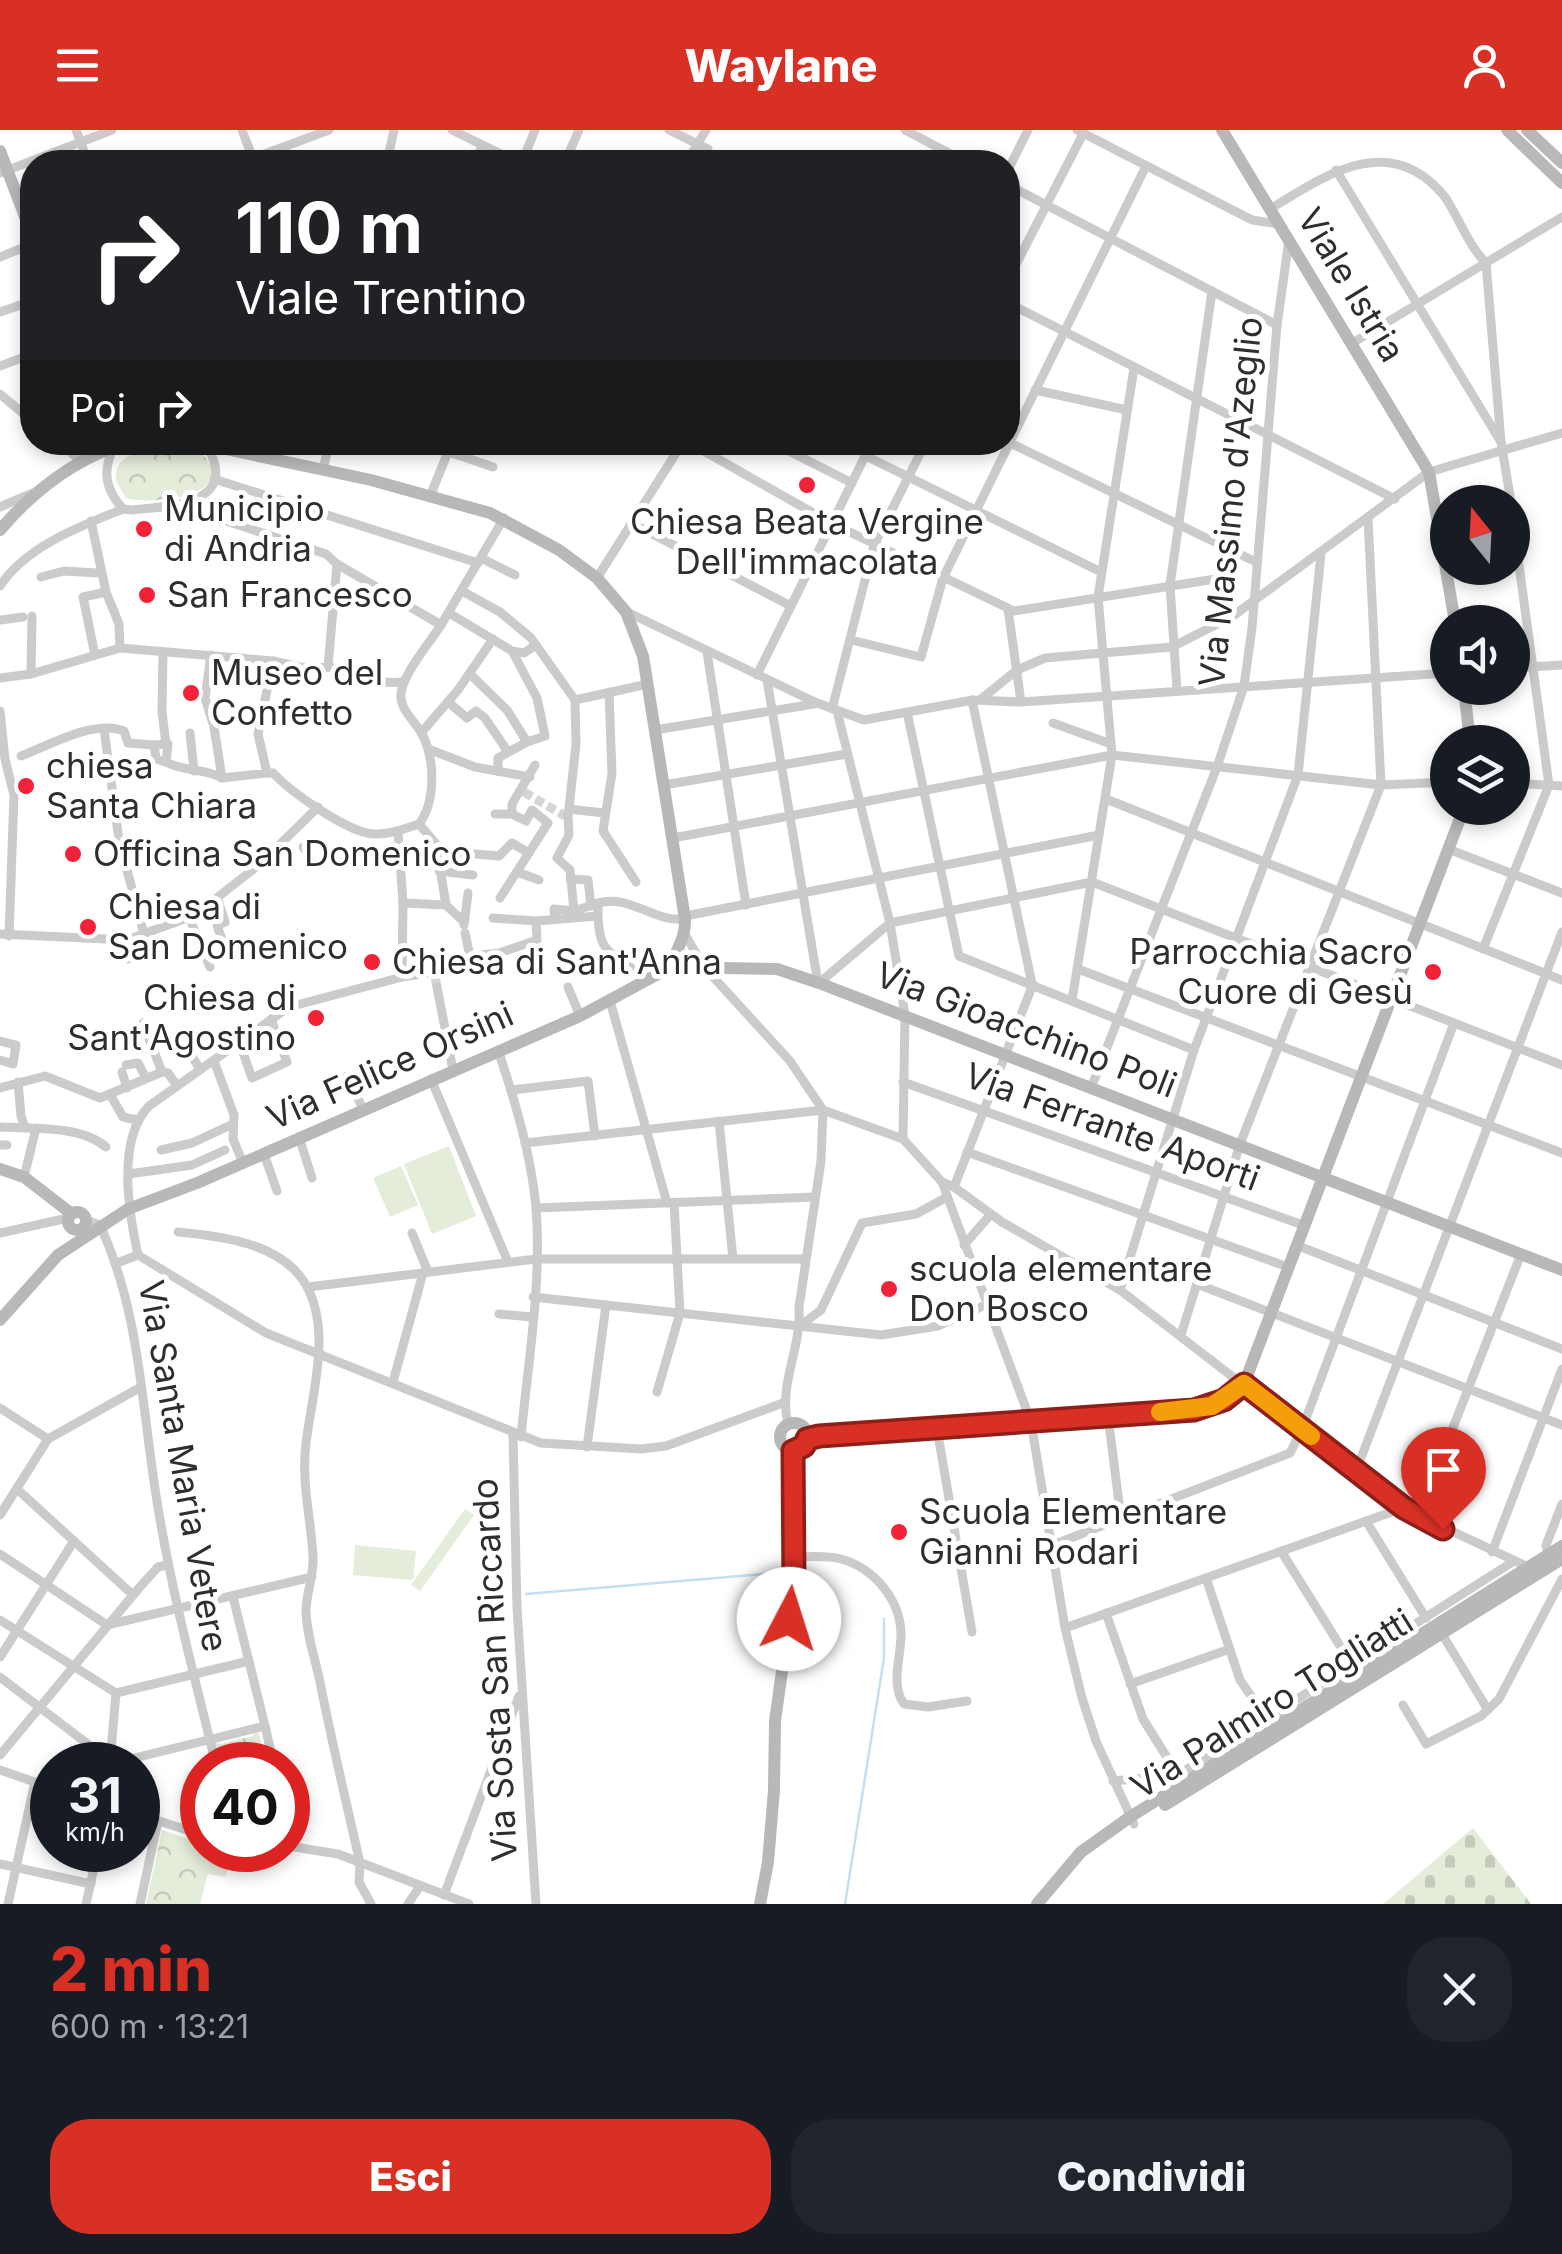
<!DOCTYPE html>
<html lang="it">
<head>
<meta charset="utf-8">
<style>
	body { margin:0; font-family:Inter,sans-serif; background:#20242c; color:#f1f3f6; height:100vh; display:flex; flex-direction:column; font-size:38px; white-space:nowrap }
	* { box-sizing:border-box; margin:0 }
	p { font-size:32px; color:#9ea1a6 }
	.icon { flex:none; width:55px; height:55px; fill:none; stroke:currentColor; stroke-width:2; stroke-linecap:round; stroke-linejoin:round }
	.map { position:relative; height:1774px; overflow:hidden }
	.side { display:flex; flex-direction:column; background:#171b24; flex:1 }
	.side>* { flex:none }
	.hud { position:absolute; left:20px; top:20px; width:1000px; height:305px; border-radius:40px; box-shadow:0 5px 15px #0003; background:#202124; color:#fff; overflow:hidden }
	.needle { width:65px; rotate:342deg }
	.tools { position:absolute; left:1430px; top:355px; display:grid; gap:20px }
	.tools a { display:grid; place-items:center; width:100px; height:100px; border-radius:50%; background:#171b24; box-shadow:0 5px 15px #0003; font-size:50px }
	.speed { position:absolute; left:30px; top:1612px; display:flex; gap:20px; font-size:50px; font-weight:700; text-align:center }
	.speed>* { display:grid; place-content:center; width:130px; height:130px; border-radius:50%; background:#171b24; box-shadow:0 5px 15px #0003; line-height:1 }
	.speed small { font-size:25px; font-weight:400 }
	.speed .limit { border:15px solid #d22; background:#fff; color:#111 }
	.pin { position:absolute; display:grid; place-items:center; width:85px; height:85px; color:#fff; margin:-102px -42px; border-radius:50% 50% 50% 0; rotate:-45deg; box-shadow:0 0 10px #0007 }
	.pin .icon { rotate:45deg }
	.me { position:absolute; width:110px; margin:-55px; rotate:5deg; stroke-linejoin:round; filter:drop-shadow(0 0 8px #0008) }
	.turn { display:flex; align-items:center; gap:35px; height:210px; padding:0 50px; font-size:45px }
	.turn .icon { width:130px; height:130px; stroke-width:2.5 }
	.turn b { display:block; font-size:70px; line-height:85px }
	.then { display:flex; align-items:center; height:95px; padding:0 50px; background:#0003; gap:20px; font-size:38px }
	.round { display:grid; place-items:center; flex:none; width:105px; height:105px; border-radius:40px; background:#20242c }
	.summary { display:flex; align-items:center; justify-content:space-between; height:170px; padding:0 50px }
	h1 { font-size:60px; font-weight:800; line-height:75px; color:#d93025 }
	.action { display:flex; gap:20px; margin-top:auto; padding:20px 50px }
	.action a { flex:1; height:115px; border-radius:40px; background:#d93025; color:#fff; font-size:40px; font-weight:800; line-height:115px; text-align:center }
	.action a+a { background:#20242c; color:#f1f3f6 }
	header { display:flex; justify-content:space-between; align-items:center; height:130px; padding:0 50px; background:#d93025; color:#fff; font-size:45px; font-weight:800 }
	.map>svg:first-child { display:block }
	.grass { fill:#e4ecda }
	.cemetery { fill:url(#cemetery-stones) }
	.park { fill:url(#park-crowns) }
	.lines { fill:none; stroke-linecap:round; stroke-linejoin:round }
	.stream { stroke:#c5dfee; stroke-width:2.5 }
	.street-tunnel { stroke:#d5d5d5; stroke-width:9; stroke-dasharray:9 4.5; stroke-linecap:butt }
	.street { stroke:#cbcbcb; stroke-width:9 }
	.secondary { stroke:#b8b8b8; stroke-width:12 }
	.route-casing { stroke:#8d1f18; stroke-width:25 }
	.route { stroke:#d93025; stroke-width:18 }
	.slow { stroke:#f59e0b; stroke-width:18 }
	.poi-dot { fill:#f22238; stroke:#fff; stroke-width:4 }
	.labels { text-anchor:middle; stroke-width:10; stroke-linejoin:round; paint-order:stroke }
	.street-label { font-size:35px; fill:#2e2e2e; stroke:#fff }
	.poi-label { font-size:35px; fill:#2e2e2e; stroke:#fff; text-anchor:start }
</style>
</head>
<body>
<header><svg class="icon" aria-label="menu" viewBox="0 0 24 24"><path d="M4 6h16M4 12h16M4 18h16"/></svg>Waylane<svg class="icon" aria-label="person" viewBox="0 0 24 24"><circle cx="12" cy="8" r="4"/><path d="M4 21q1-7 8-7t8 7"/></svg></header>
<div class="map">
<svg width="1562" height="1774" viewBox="0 0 1562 1774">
	<defs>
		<pattern id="cemetery-stones" width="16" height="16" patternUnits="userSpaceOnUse" patternTransform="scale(2.5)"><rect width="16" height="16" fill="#e4ecda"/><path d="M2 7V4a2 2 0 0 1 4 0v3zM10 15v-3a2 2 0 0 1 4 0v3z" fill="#c4cbbb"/></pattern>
		<pattern id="park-crowns" width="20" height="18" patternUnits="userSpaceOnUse" patternTransform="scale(2.5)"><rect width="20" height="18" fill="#e4ecda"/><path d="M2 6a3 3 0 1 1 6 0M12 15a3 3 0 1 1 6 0" fill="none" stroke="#c4cbbb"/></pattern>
	</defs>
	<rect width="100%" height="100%" fill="#fff"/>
	<g class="grass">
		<path d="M449 1016 476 1086 432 1104 404 1034Z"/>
		<path d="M401 1036 418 1075 390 1087 373 1048Z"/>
		<path d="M465 1379 474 1385 420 1461 411 1455Z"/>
		<path d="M355 1415 416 1421 413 1450 353 1445Z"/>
	</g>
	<path class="cemetery" d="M1473 1698 1531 1774H1383Z"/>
	<g class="park">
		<path d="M154 319 200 322C246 365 151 376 126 368L116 351C114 326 134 323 154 319Z"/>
		<path d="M258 1602 268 1635H219L215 1613 222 1614 253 1606V1603Z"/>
		<path d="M162 1700 202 1714V1720L231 1721 226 1747 208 1744 200 1774H146Z"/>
	</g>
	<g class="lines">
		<g class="stream">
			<path d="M526 1464 787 1442"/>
			<path d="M845 1774 884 1528V1489"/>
		</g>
		<g class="street-tunnel">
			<path d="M524 662 565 686"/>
			<path d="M435 847 437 857"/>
		</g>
		<g class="street">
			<path d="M76 0 88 32"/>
			<path d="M242 0 253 29"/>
			<path d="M452 0 517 32"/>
			<path d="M669 0 708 19"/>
			<path d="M905 0 966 32"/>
			<path d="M1077 0 1252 90 1279 94"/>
			<path d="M689 28 706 0"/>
			<path d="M243 32 329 0"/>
			<path d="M387 32 394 0"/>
			<path d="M476 32 482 15"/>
			<path d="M522 32 535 0"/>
			<path d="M565 32 579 0"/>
			<path d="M1008 40 1028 0"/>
			<path d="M1336 40 1501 312"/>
			<path d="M0 43 112 0"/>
			<path d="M1008 55 1277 195"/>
			<path d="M1270 79C1327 44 1391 0 1445 67 1459 88 1468 115 1486 133"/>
			<path d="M0 127 32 114"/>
			<path d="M1486 133 1501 312 1511 372"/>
			<path d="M1008 150 1084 2"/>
			<path d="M1008 173 1395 369"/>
			<path d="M0 182 32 171"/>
			<path d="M1351 214 1562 87"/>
			<path d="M0 236 32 224"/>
			<path d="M1035 260 1127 280"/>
			<path d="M0 264 32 291"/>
			<path d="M59 312 82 332"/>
			<path d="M688 312 831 393 1014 481 1234 446"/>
			<path d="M771 312 852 353"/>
			<path d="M1008 312 1256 432"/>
			<path d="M114 317C102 341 105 359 123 379L132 380C169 376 241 375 207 316"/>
			<path d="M449 322 493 337"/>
			<path d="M866 326 1101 442"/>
			<path d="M323 340 329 312"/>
			<path d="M214 349 478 433"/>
			<path d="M431 364 452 312"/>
			<path d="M191 373 211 386 326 424 337 434"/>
			<path d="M0 377 33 363"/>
			<path d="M91 391 106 462 119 494 120 518"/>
			<path d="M631 393 791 476"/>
			<path d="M481 428 515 445"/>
			<path d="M41 447 64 441 97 443"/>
			<path d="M597 448 683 312"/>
			<path d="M0 456C26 416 81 396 123 379"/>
			<path d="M462 461 500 482 531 508 575 570 576 614 568 687 569 705 557 728 570 740 574 781"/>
			<path d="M1008 479 1021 572"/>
			<path d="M627 482 817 573 864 590 973 570 1021 572 1448 543"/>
			<path d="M449 483 512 521 524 523 536 515"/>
			<path d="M0 490 23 487"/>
			<path d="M441 495 504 388"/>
			<path d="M851 510 921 527 943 448 1146 36"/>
			<path d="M163 522 162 582 166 614"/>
			<path d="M707 522 746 775"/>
			<path d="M95 525 83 467 106 462"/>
			<path d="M211 525 205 568 214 597 222 648 267 643 258 604 273 531"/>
			<path d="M1512 538 1562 535"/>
			<path d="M31 544 32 486"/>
			<path d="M470 544 507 580 527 612"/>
			<path d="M757 545 872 312"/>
			<path d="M0 548 31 544 120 518 273 531 310 539 328 537"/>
			<path d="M767 550 818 853"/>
			<path d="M405 551C381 558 353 540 328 537L337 434 441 495C430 512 403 544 401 563 399 579 415 591 422 604 435 628 436 672 419 694"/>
			<path d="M1177 561 1170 455 1212 161"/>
			<path d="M609 562 612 643 603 701 636 752"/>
			<path d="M981 569 1017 540 1045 528 1172 517 1233 486 1429 342 1562 303"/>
			<path d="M575 570 648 554"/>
			<path d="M972 570 1032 854"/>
			<path d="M448 572 467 588 476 581 485 588 508 622"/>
			<path d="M832 579 874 415 926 312"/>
			<path d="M0 581 5 629 14 665 9 806"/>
			<path d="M837 581 890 793 905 885 903 1009"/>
			<path d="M907 582 959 826 1194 920"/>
			<path d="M1053 593 1111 614 1112 625 1381 655 1448 652"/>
			<path d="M104 599 119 710 144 804"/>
			<path d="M655 600 814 574"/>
			<path d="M190 603 194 641"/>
			<path d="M421 603 458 560 493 509"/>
			<path d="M168 614 166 632 156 629 154 615Z"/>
			<path d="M1111 614 1098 467 1134 238"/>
			<path d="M428 619 475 637 530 647"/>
			<path d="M21 626C50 615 94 589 124 601L128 613 154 615"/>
			<path d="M166 632C185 642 205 638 222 648"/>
			<path d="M498 641V628L527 612 545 606 537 568 512 521"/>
			<path d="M267 643H273C291 662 347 702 373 704 389 705 404 699 419 694"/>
			<path d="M1512 653 1562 656"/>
			<path d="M664 655 847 624"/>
			<path d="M1106 669 1562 850"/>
			<path d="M569 679 604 683"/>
			<path d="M495 684H512L526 691 532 680 548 693 500 768"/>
			<path d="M512 684V674L535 635"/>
			<path d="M419 694 436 714 446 775"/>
			<path d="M398 701 403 773 402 847"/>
			<path d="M673 708 1112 625 1072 870"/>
			<path d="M303 717 316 736"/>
			<path d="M1448 719 1562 763"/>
			<path d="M438 721 499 726 512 713 529 723"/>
			<path d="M439 741 473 745"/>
			<path d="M517 742 539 750"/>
			<path d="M570 749 588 750 591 776"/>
			<path d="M218 770 225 792 217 795 224 816"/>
			<path d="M403 773 446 775 463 791"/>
			<path d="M598 773C630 764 655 793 685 789"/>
			<path d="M685 786 1099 705"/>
			<path d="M189 787 210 837"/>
			<path d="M493 788 536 791 598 786"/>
			<path d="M555 789 554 779 574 781 598 773C597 827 608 818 646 849"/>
			<path d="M464 795 468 763"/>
			<path d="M0 804 127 810 195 785 260 734 318 677"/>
			<path d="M686 806 704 837 790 931 823 980 903 1009 942 1052 954 1057 1002 1092 1120 1160 1403 1378 1528 1437"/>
			<path d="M127 810 128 829"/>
			<path d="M1483 819 1549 655 1512 384"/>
			<path d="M470 826 499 823 537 810 536 791"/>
			<path d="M1078 839 1562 1023"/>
			<path d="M819 853 890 793 1092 752 1562 935"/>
			<path d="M437 857 453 940"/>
			<path d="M568 857 580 886"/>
			<path d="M610 871 667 1073"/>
			<path d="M143 893 162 942"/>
			<path d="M0 911 16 915 13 934 0 930"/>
			<path d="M240 914 252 948 287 932 271 889"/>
			<path d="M188 920 200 939"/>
			<path d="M498 920C515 971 531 1024 536 1077 542 1153 528 1232 521 1307"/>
			<path d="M214 931 234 985 233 1009 243 1033"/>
			<path d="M126 935 138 933 146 948"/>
			<path d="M122 942 127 958"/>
			<path d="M347 946 363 979"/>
			<path d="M431 949 508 1132"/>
			<path d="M18 952 21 986 25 998"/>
			<path d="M903 952 1303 1095"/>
			<path d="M0 958 45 946 100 968 162 942 168 943 176 954"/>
			<path d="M1091 958 1217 637 1244 556 1252 498 1277 195 1289 110"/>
			<path d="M512 960 588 951 595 1006"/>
			<path d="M111 966 123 987 137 990"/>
			<path d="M719 991 733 1129"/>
			<path d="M0 997C32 999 81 995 106 1017"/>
			<path d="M299 1007 312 1048"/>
			<path d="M525 1013 823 980"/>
			<path d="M0 1015H7"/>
			<path d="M161 1020 192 1013 231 995"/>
			<path d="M967 1022 1288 1137"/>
			<path d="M264 1024 277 1061"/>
			<path d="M129 1044 192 1035 225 1020"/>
			<path d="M24 1047 36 998"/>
			<path d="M942 1052 1031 1292 1065 1498 1082 1568 1096 1611 1134 1694"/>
			<path d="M954 1057 1033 854"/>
			<path d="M536 1078 815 1067"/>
			<path d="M86 1090 100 1095C140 1183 141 1271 156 1365 170 1456 194 1545 216 1635"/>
			<path d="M178 1102C221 1106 282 1113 306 1155 332 1201 312 1264 306 1313 301 1352 311 1388 313 1426 314 1445 307 1461 306 1479 306 1501 314 1526 319 1547 331 1609 346 1671 360 1733L359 1752 371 1774"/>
			<path d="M0 1103 68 1088"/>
			<path d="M412 1103 428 1142"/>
			<path d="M964 1115 991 1084"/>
			<path d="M1296 1115 1562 1219"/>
			<path d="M138 1125 266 1203 541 1313 641 1319 666 1316 783 1273"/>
			<path d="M117 1133 138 1125C129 1083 116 1010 149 976L289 877 402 847 472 836 465 803"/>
			<path d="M1197 1154 1562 1295"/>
			<path d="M308 1157 536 1129H805"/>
			<path d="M1120 1160 1194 920 1298 645 1321 424"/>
			<path d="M533 1167 881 1205 938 1196 988 1174"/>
			<path d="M499 1184 532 1187"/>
			<path d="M800 1196 821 1180 862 1093 916 1084 947 1067"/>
			<path d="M1181 1205 1240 1014 1381 655 1368 388"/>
			<path d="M393 1252 423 1143"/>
			<path d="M657 1262 680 1183 674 1072"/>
			<path d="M0 1278 48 1309"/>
			<path d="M1108 1286 1121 1389"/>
			<path d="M788 1294C778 1254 802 1218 799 1177L821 1031 823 980"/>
			<path d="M937 1299 972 1502"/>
			<path d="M513 1304 517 1478 536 1774"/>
			<path d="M587 1317 606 1175"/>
			<path d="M1356 1341 1562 802"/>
			<path d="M17 1359 133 1465"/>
			<path d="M0 1385 48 1309 141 1257"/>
			<path d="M1418 1387 1521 1124"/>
			<path d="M1366 1391 1426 1488"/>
			<path d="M1050 1416 1290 1323 1302 1299 1454 893"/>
			<path d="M1281 1421 1352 1535"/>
			<path d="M1492 1422 1562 1239"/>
			<path d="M0 1424 107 1495 312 1447"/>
			<path d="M1548 1425 1546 1415 1562 1374"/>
			<path d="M793 1427C808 1427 826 1425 841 1429 874 1438 901 1470 901 1505 901 1528 890 1554 904 1574L928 1577 967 1571"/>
			<path d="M1206 1448 1240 1550 1267 1589"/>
			<path d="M233 1467 265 1596"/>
			<path d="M1106 1483 1143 1589 1178 1645"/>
			<path d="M0 1490 116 1563"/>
			<path d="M1065 1498 1403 1378"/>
			<path d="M1442 1504 1488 1580"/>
			<path d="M0 1527 74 1411"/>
			<path d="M0 1547 110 1631"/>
			<path d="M1130 1554 1230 1519"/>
			<path d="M116 1563 249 1531"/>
			<path d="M1403 1575 1426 1614 1481 1586 1499 1569 1562 1449"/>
			<path d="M0 1625 139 1458 158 1437 167 1435"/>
			<path d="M110 1632 116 1563"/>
			<path d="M110 1634 265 1596 274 1635"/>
			<path d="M0 1640 52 1658"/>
			<path d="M1113 1651 1178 1645 1514 1431"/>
			<path d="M138 1684 202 1705"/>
			<path d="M288 1691 293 1716"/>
			<path d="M288 1716 338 1724 469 1774"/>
			<path d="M0 1734 91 1754"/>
			<path d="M444 1765 519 1566"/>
			<path d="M8 1774 35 1652"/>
			<path d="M86 1774 98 1720"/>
			<path d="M140 1774 158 1691"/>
			<path d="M408 1774 420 1756"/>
		</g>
		<g class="secondary">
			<path d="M1222 0 1429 342 1455 492"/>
			<path d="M1507 0 1562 53"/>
			<path d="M1527 0 1562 33"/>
			<path d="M0 21 32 105"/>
			<path d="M193 312 371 350 490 383 559 420 597 448 626 482 643 526 685 789C686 808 676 819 671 837"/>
			<path d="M0 400C34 360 76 328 128 312"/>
			<path d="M1464 558 1470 612"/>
			<path d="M0 1039 24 1047 72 1084"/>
			<circle cx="77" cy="1091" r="9"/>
			<path d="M0 1190 58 1125 128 1079 197 1053 580 886 671 837 777 839 819 853 1562 1140"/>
			<circle cx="794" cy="1307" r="14"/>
			<path d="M807 1309 1194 1280 1224 1270 1244 1254 1464 678"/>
			<path d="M1165 1675 1562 1429"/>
			<path d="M760 1774 768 1732 774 1660 775 1591 794 1455 793 1321"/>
			<path d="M1037 1774 1081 1722 1130 1687 1562 1416"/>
		</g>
	</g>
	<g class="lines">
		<g class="route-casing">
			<path id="route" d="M789 1489 794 1456 793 1321 804 1316 807 1309 819 1306 1194 1280 1224 1270 1244 1254 1404 1378 1443 1399"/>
		</g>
		<use href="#route" class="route"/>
		<path class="slow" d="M1160 1282 1212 1276 1244 1254 1311 1306"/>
	</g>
	<g class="poi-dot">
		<circle cx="807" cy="355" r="10"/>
		<circle cx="144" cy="399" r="10"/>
		<circle cx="147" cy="465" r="10"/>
		<circle cx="191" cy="563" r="10"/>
		<circle cx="26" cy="656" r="10"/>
		<circle cx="73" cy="724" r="10"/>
		<circle cx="88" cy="797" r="10"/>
		<circle cx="372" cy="832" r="10"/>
		<circle cx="1433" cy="842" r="10"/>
		<circle cx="316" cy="888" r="10"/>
		<circle cx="889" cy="1159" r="10"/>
		<circle cx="899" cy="1402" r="10"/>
	</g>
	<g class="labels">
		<g class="street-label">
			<text transform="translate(1351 155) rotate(59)" y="12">Viale Istria</text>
			<text transform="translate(1231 372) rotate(-84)" y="12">Via Massimo d'Azeglio</text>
			<text transform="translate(1026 900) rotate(21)" y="12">Via Gioacchino Poli</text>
			<text transform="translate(390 936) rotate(-24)" y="12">Via Felice Orsini</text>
			<text transform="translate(1112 997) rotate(20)" y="12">Via Ferrante Aporti</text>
			<text transform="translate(183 1336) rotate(80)" y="12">Via Santa Maria Vetere</text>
			<text transform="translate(495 1540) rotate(-93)" y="12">Via Sosta San Riccardo</text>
			<text transform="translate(1272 1574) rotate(-32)" y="12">Via Palmiro Togliatti</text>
		</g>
		<g class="poi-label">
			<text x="164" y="391">Municipio<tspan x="164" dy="40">di Andria</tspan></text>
			<text x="807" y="404" text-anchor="middle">Chiesa Beata Vergine<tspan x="807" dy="40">Dell'immacolata</tspan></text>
			<text x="167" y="477">San Francesco</text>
			<text x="211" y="555">Museo del<tspan x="211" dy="40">Confetto</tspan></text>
			<text x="46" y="648">chiesa<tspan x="46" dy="40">Santa Chiara</tspan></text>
			<text x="93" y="736">Officina San Domenico</text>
			<text x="108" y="789">Chiesa di<tspan x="108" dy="40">San Domenico</tspan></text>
			<text x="1413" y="834" text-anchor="end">Parrocchia Sacro<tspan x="1413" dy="40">Cuore di Gesù</tspan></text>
			<text x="392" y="844">Chiesa di Sant'Anna</text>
			<text x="296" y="880" text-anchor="end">Chiesa di<tspan x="296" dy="40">Sant'Agostino</tspan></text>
			<text x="909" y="1151">scuola elementare<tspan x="909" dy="40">Don Bosco</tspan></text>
			<text x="919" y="1394">Scuola Elementare<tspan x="919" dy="40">Gianni Rodari</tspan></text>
		</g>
	</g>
</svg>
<div class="tools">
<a><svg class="needle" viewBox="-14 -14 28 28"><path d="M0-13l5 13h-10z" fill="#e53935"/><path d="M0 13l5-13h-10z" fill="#9ea1a6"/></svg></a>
<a><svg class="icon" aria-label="sound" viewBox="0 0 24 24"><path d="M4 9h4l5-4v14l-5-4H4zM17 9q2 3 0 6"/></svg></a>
<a><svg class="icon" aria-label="layers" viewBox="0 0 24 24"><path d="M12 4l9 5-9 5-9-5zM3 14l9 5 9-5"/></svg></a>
</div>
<div class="speed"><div>31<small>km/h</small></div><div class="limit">40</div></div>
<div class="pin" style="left:1443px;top:1399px;background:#d93025"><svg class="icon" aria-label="arrive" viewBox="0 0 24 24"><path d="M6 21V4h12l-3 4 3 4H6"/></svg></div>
<svg class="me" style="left:789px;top:1489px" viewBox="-20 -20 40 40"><circle r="19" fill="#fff"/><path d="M0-13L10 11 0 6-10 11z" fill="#d93025"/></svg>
<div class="hud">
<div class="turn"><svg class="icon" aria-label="right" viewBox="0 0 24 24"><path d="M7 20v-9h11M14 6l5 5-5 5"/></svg><div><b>110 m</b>Viale Trentino</div></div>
<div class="then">Poi<svg class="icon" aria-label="right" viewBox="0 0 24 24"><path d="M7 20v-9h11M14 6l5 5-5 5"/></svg></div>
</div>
</div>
<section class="side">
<div class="summary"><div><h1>2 min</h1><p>600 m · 13:21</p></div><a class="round"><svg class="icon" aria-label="close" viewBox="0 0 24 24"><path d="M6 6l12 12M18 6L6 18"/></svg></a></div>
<div class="action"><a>Esci</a><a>Condividi</a></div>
</section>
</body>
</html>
